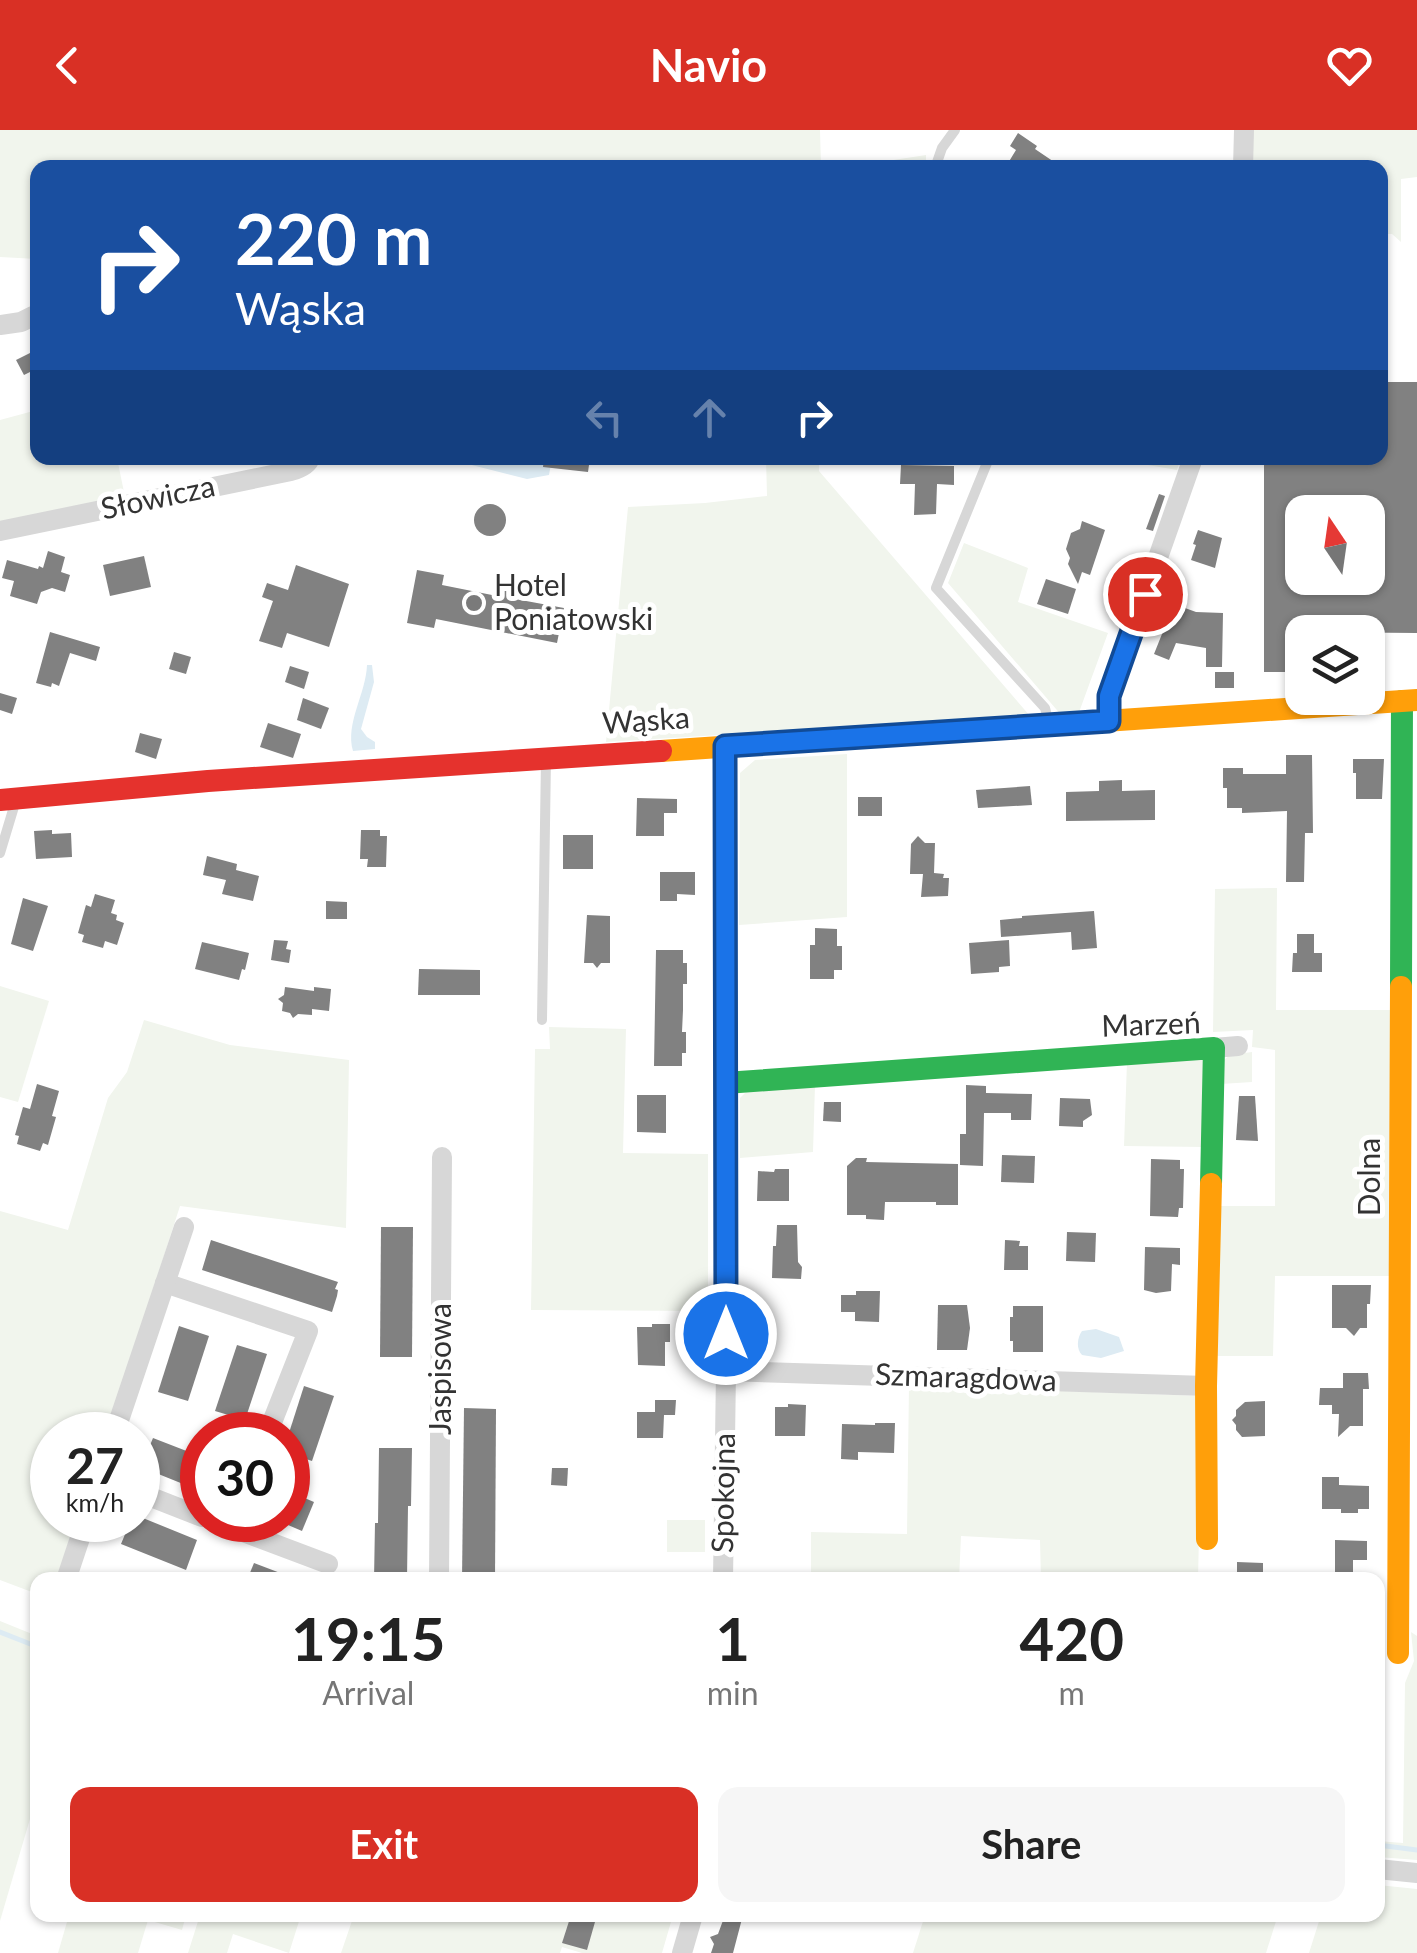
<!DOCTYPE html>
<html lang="en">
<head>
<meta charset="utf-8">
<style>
	body { margin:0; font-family:Lato,sans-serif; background:#f6f6f6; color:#222; height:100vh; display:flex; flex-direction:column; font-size:38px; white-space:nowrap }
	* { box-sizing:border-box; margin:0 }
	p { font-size:32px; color:#767676 }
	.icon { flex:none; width:55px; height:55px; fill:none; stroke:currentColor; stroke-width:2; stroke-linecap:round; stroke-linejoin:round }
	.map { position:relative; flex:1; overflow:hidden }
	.sheet { position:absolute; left:30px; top:1442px; width:1355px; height:350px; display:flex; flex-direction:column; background:#fff; border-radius:20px; box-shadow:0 2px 8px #0004 }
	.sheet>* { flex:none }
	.top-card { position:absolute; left:30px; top:30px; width:1358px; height:305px; border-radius:20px; box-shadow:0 2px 8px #0004; background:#1a4fa0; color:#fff; overflow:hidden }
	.needle { width:65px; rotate:347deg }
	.controls { position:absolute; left:1285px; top:365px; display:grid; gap:20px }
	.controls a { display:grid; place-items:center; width:100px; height:100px; border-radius:20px; background:#fff; box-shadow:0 2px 8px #0004; font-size:50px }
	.speed { position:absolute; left:30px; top:1282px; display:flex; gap:20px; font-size:50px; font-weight:700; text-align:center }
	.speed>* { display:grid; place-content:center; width:130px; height:130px; border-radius:50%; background:#fff; box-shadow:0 2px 8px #0004; line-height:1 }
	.speed small { font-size:25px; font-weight:400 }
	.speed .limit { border:15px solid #d22; background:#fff; color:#111 }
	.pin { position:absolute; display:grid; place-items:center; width:85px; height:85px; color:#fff; margin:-42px; border:5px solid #fff; border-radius:50%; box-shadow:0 2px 10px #0007 }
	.me { position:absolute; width:110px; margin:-55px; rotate:0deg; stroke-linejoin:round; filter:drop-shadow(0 0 8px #0008) }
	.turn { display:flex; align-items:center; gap:35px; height:210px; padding:0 40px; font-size:45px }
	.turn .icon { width:130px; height:130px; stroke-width:2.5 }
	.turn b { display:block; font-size:70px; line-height:85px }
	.lanes { display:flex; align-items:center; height:95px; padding:0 40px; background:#0003; justify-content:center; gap:50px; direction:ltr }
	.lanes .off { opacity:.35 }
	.eta { display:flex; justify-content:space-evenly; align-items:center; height:170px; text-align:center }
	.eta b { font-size:60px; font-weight:700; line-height:70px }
	.primary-button { display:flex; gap:20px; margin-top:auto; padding:20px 40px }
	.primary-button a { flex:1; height:115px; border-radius:20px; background:#d93025; color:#fff; font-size:40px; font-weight:700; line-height:115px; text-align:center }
	.primary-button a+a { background:#f6f6f6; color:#222 }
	header { display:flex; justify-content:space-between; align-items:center; height:130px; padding:0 40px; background:#d93025; color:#fff; font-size:45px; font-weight:700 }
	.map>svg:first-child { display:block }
	.green { fill:#f1f5ed }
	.water { fill:#ddebf3 }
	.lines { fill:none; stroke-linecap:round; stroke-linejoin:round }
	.stream { stroke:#ddebf3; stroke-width:5 }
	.building { fill:#818181; fill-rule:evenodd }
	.lane { stroke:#d7d7d7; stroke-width:10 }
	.street { stroke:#d7d7d7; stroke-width:20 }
	.fast { stroke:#30b455; stroke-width:22 }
	.slow { stroke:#ff9f0a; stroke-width:22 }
	.jam { stroke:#e5322d; stroke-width:22 }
	.route-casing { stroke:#114b97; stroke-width:25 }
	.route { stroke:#1a73e8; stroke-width:18 }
	.poi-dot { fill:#7a7a7a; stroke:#fff; stroke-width:4 }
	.labels { text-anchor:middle; stroke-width:10; stroke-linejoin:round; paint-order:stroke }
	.street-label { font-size:30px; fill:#333; stroke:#fff }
	.poi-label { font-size:30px; fill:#333; stroke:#fff; text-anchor:start }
</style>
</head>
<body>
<header><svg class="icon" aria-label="back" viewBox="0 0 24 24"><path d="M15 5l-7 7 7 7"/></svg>Navio<svg class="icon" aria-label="heart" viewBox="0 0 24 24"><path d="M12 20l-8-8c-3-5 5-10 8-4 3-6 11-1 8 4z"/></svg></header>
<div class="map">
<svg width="1417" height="1823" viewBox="0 0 1417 1823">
	<rect width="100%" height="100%" fill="#fff"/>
	<g class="green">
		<path d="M0 0H820L821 37 38 38 37 129 0 127Z"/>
		<path d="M1251 0H1417V47L1401 49V112L1392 104H1380V38H1250Z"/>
		<path d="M926 25V37H848Z"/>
		<path d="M37 280 38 328H117L125 367 0 394V290Z"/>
		<path d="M766 328H819V341L1030 586 606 612 628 377 705 373 767 366Z"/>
		<path d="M1107 328H1181L1177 340Z"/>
		<path d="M964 413 1028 438 1018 472 1108 503 1078 585 1062 586 948 453Z"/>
		<path d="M847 624V787L739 795 740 643 755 630Z"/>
		<path d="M1277 758 1276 880H1395L1390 1146H1275L1273 1226H1217L1219 1076H1275V920L1252 917 1253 900 1213 902 1215 759Z"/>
		<path d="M0 856 49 871 18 972 0 967Z"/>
		<path d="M144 890 230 915 349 930 346 1098 180 1076 106 1305H52V1390H78L58 1450H38L37 1464 0 1450V1081L68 1100 108 968 127 942Z"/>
		<path d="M549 897 626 899 623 1023 708 1024V1181L531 1180 535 919H550Z"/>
		<path d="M1252 922V952L1221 954 1224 930 1230 925Z"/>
		<path d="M1204 927V1017L1124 1016 1127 932Z"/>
		<path d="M815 955 813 1022 740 1028V968L748 960Z"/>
		<path d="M909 1255 932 1256 936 1261 946 1262 950 1257 1202 1266 1198 1450H1041L1040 1410 961 1406 959 1450H811V1402L907 1404Z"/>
		<rect x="667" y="1390" width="38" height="32"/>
		<path d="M0 1491 37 1506V1665L0 1791Z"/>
		<path d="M1411 1502 1417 1506V1730L1378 1727V1711L1403 1713 1405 1553 1414 1531Z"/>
		<path d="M1378 1755 1417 1759V1823H1309L1321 1785H1378Z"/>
		<path d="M69 1785H186L182 1800 148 1790 138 1823H58Z"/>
		<path d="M200 1785H301L289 1823 233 1804 227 1823H188Z"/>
		<path d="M354 1785H673L662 1823H582L562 1817 560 1823H341Z"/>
		<path d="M925 1785H1278L1266 1823H913Z"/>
	</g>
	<g class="water">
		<path d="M456 328H552L549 345 527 349 460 332Z"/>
		<path d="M367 535H372L374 552 361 599 367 607 375 612V619L353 621C345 593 366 564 367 535Z"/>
		<path d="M1096 1199 1119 1207 1124 1221 1101 1228 1082 1225C1076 1219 1077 1208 1082 1201Z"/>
	</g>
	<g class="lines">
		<g class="stream">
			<path d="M0 1502 38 1517"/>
			<path d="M1378 1715 1417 1720"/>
		</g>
	</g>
	<g class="building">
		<path d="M1018 3 1037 16 1035 19 1063 38H1005L1016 20 1010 16Z"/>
		<path d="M38 219V238L24 245 16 230Z"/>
		<path d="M1380 252H1417V503L1302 502V542H1264V328H1380ZM1302 382H1368V448H1302Z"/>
		<path d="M544 328H590L588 342 543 337Z"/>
		<path d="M901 335 954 336V355L937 354 936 384 914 385 915 354H900Z"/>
		<path d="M1159 364 1165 366 1153 401 1146 399Z"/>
		<circle cx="490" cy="390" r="16"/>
		<path d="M1082 391 1105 400 1090 445 1082 442 1078 454 1068 434 1070 428 1066 419 1071 403 1080 399Z"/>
		<path d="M1198 400 1222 408 1215 438 1191 430 1196 415 1193 414Z"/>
		<path d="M48 421 65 427 61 442 70 445 65 462 52 458 41 462 37 474 10 466 14 451 2 448 7 430 38 439 39 436 43 438Z"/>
		<path d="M144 426 151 457 110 466 103 435Z"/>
		<path d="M296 435 349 454 329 517 287 503 282 518 259 511 273 471 262 467 267 453 288 460Z"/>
		<path d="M417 440 444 445 442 455 492 465 499 451 512 454 510 468 564 478 557 513 436 489 434 498 407 493Z"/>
		<path d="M1046 449 1076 459 1068 484 1037 474Z"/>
		<path d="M1174 474 1196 482 1223 483 1222 537H1206V518L1176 513 1169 530 1154 524Z"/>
		<path d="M50 502 100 517 96 531 70 523 59 556 52 553 51 557 36 553Z"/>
		<path d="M174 522 191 527 186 544 169 539Z"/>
		<path d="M290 536 309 542 304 559 285 552Z"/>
		<rect x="1215" y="542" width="19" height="16"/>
		<path d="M0 563 17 568 12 584 0 580Z"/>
		<path d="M303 568 329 578 321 599 297 590Z"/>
		<path d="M268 593 301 604 293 628 260 617Z"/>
		<path d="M140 603 162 609 156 629 135 622Z"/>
		<path d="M1286 625H1312L1313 703H1305L1304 752H1286L1287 681 1242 683V678H1227V658H1223V638H1243V644H1286Z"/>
		<path d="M1353 629H1384L1382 669H1356V643H1353Z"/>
		<path d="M1122 650V661L1155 660V690L1066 691V662L1099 661V651Z"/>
		<path d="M1030 656 1032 675 978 678 976 660Z"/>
		<rect x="858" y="667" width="24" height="19"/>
		<path d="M637 668 677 669V683H664V706H636Z"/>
		<path d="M52 700V704L71 703 72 727 36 729 34 701Z"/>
		<path d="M361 700H380V706H387L386 737H367L368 729H360Z"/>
		<rect x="563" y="705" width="30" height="34"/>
		<path d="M918 706 925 713H935L934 743 944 744 943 748H949L948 766 921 767 923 744H910L911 714Z"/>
		<path d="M207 726 237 734 236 740 259 746 253 771 222 764 226 750 203 745Z"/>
		<path d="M660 742H695V765L677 764V771H660Z"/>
		<path d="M95 764 115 770 111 783 117 785 116 790 124 793 117 815 105 811 103 818 82 812 84 805 78 803 86 775 91 777Z"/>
		<path d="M23 768 48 776 33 821 11 814Z"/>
		<path d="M326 771 347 772V789H326Z"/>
		<path d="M1094 781 1097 818 1072 820 1071 802 1001 807 1000 790 1022 788V786Z"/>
		<path d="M587 785 610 786V833H601L597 838 593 833H584Z"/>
		<path d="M815 798 837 799V816H842V840H834V849H810V815H815Z"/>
		<path d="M1297 804H1314V823H1322V842H1292L1293 823H1297Z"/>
		<path d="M274 810 288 811 286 819 291 820 289 833 271 830Z"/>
		<path d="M1009 810 1010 836 999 837V842L971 844 969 813Z"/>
		<path d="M202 812 249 823 245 840 242 839 239 850 195 839Z"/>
		<path d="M656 820H683V833H687V854H683V880L682 902H686V923H682V936H654Z"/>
		<path d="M419 839 480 840V865H418Z"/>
		<path d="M285 857 314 861V857L331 859 329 881 312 879V885L298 884 293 888 290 883 282 881 283 873 278 869 284 865Z"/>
		<path d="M37 954 59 961 52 986 56 987 48 1015 43 1013 40 1021 17 1014 19 1006 15 1005 23 977 30 979Z"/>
		<path d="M966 955 986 956V963L1032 964 1031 990H1011V983H984L983 1036 960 1035V1004H966Z"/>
		<path d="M637 965H666V1003L637 1002Z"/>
		<path d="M1239 966H1255L1258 1011 1236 1010Z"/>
		<path d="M1060 968 1090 969 1092 985 1083 991V997L1059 996Z"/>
		<path d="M824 972H841V992L823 991Z"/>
		<path d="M1002 1025 1035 1026 1034 1053 1001 1052Z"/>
		<path d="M856 1028H867L866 1032 958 1034V1075H936V1072H885L884 1090 866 1089V1085H847V1036Z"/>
		<path d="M1151 1029 1180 1030V1039H1184L1183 1078H1179L1178 1087 1150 1086Z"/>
		<path d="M775 1039H789V1071H757L758 1041 774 1042Z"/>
		<path d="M777 1095H797L798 1132 802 1137 801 1149 772 1148 773 1116H776Z"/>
		<path d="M381 1097H413L412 1227H380Z"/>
		<path d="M1067 1102 1096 1103 1095 1132 1066 1131Z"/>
		<path d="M211 1110 338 1152 335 1159 338 1160 337 1166 332 1182 202 1140Z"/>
		<path d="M1005 1110 1020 1111 1019 1116H1028V1140H1004Z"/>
		<path d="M1145 1117 1180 1118V1135L1172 1134 1171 1161 1156 1163 1144 1160Z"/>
		<path d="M1332 1155H1371L1370 1174H1367V1198H1360L1354 1206 1346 1198H1332Z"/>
		<path d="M856 1161H880L879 1192 855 1191V1182H841V1165H856Z"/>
		<path d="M938 1175H967L970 1198 967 1220H937Z"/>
		<path d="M1013 1176H1043V1222H1013V1211H1010V1187H1013Z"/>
		<path d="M652 1194H670V1212H665V1236L638 1235 637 1197H652Z"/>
		<path d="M179 1196 209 1206 188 1271 158 1262Z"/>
		<path d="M237 1215 267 1224 245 1290 215 1281Z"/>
		<path d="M1343 1243H1368L1369 1259H1363V1296H1350L1338 1307 1339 1284H1332V1275H1319L1320 1258H1343Z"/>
		<path d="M304 1256 334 1266 312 1331 288 1323V1306Z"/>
		<path d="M655 1270H676L675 1285H664L663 1308H637V1282H655Z"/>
		<path d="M1265 1271V1306L1242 1307 1236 1300V1295L1232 1290 1236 1286V1280L1245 1272Z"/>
		<path d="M788 1274 806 1275 805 1306H775V1277H788Z"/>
		<path d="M464 1278 496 1279 495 1450H462Z"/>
		<path d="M875 1293H895L894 1323 858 1322V1330L841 1329 842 1294 875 1295Z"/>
		<path d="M153 1308 202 1327V1359L199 1357 198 1360 141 1337Z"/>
		<path d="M379 1318H412L411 1376H408L407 1450H374L375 1393H378Z"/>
		<path d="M552 1338H568L567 1356 551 1355Z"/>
		<path d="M1322 1347H1339V1355L1369 1356V1379H1358V1383H1341V1379H1322Z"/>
		<path d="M288 1361 314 1372 302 1401 288 1395Z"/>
		<path d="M138 1386 197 1410 186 1440 121 1414 131 1390H138Z"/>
		<path d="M1335 1410 1367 1411V1430H1353V1446H1335Z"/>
		<path d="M1237 1432 1263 1433V1450H1237Z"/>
		<path d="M254 1433 296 1449 295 1450H247Z"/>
		<path d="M571 1785H597L587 1820 562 1813Z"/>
		<path d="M725 1785H743L733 1823H711L714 1814 710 1807 718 1804Z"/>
	</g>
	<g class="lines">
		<g class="lane">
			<path d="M935 38 942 18 955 0"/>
			<path d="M989 328 936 458 1045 578 1049 593"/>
			<path d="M0 723 16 670"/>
			<path d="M542 890 546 629"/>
		</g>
		<g class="street">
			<path d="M1243 38 1244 0"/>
			<path d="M0 195 21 192 33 186"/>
			<path d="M0 401 291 341C298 339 308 335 310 328"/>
			<path d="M1109 591V567L1193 328"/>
			<path d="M1214 918 1238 916"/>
			<path d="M165 1153 308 1201 267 1305"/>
			<path d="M726 1241 1206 1256"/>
			<path d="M114 1305 184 1097"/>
			<path d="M138 1362 202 1387"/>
			<path d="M211 1390 328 1434"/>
			<path d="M66 1450 86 1390"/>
			<path d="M439 1450 442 1027"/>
			<path d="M723 1450 726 1241 725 616"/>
			<path d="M1378 1739 1417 1743"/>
			<path d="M682 1823 693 1785"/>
		</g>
		<g class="fast">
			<path d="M1401 857 1402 571"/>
			<path d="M725 953 1214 918 1211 1054"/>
		</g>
		<g class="slow">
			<path d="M661 621 1417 570"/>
			<path d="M1207 1409 1206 1256 1211 1054"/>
			<path d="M1398 1523 1401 857"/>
		</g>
		<path class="jam" d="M0 670 208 651 661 621"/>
	</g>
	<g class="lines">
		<g class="route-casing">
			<path id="route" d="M726 1204 725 616 1109 591V566L1145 464"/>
		</g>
		<use href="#route" class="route"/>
	</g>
	<circle class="poi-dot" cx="474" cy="473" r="10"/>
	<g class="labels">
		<g class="street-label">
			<text transform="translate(158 368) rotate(-12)" y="10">Słowicza</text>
			<text transform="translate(646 591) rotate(-4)" y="10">Wąska</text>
			<text transform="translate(1151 895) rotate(-2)" y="10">Marzeń</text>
			<text transform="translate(1370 1047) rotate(-90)" y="10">Dolna</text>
			<text transform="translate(441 1239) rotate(-90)" y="10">Jaspisowa</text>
			<text transform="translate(966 1248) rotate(2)" y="10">Szmaragdowa</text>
			<text transform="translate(724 1363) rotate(-89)" y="10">Spokojna</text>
		</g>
		<g class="poi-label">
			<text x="494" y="466">Hotel<tspan x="494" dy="34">Poniatowski</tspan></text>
		</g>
	</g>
</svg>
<div class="controls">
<a><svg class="needle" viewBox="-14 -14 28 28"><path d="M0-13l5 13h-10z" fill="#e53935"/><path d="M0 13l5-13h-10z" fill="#767676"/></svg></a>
<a><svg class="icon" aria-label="layers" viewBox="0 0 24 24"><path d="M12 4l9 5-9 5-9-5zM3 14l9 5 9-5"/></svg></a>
</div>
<div class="speed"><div>27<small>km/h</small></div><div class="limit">30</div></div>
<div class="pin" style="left:1145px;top:464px;background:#d93025"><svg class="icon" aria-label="arrive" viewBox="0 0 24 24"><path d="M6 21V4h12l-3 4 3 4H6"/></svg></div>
<svg class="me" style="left:726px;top:1204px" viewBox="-20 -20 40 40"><circle r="17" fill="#1a73e8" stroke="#fff" stroke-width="3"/><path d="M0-11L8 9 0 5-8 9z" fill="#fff"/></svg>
<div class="top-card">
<div class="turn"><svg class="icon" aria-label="right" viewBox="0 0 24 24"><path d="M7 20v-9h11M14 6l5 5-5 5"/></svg><div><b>220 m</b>Wąska</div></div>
<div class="lanes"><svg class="icon off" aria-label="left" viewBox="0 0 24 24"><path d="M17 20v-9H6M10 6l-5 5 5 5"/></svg><svg class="icon off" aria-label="ahead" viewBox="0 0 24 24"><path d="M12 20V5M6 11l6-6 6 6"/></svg><svg class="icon" aria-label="right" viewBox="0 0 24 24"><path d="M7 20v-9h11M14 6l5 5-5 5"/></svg></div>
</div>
<section class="sheet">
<div class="eta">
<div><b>19:15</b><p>Arrival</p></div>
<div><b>1</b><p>min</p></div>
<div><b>420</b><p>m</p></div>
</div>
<div class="primary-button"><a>Exit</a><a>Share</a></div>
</section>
</div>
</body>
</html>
